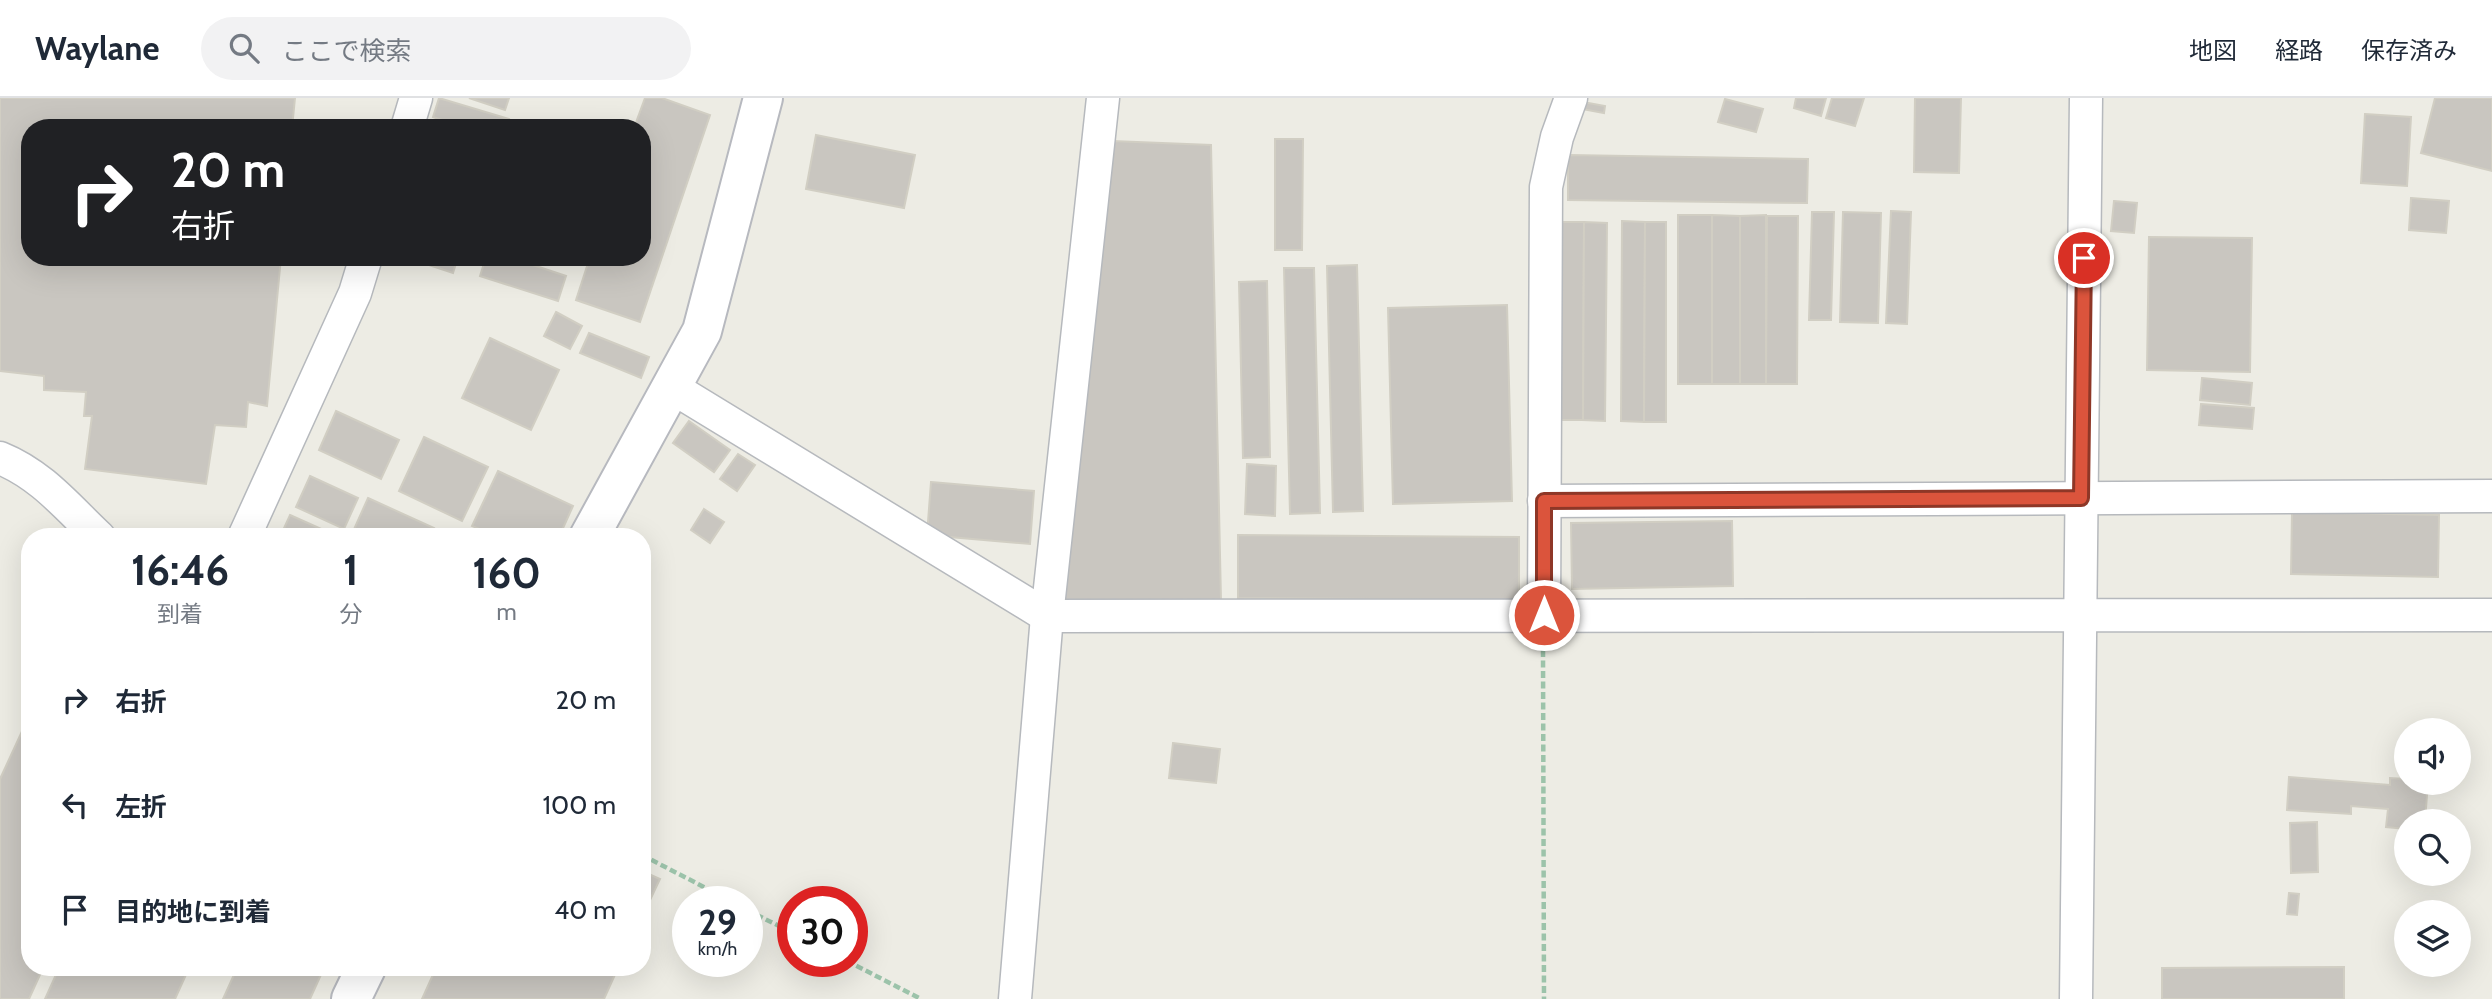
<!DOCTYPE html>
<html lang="ja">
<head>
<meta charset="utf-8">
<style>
	body { margin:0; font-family:Cabin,"Noto Sans JP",sans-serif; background:#f2f2f3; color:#1f2937; height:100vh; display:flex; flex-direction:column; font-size:26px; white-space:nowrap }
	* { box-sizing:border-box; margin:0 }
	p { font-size:23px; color:#747a83 }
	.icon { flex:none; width:38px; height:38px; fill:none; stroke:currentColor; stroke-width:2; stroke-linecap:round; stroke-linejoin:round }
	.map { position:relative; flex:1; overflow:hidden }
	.sheet { position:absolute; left:21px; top:430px; width:630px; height:448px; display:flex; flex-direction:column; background:#fff; border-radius:28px; box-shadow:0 7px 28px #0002 }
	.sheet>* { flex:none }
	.banner { position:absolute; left:21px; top:21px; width:630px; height:147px; border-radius:28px; box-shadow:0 7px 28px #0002; background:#202124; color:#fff; overflow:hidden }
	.fabs { position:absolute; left:2394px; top:620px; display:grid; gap:14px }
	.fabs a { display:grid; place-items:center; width:77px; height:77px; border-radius:50%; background:#fff; box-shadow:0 7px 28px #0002; font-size:35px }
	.speed { position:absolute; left:672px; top:788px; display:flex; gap:14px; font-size:35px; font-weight:700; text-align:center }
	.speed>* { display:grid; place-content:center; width:91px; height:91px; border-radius:50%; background:#fff; box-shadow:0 7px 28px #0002; line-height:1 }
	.speed small { font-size:18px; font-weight:400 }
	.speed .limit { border:10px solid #d22; background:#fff; color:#111 }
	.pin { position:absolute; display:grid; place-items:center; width:60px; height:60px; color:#fff; margin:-30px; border:4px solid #fff; border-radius:50%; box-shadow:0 2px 7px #0007 }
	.me { position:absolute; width:77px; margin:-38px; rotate:0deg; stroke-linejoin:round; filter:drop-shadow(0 0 5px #0008) }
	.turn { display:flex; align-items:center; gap:24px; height:147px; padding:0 35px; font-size:32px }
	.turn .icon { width:91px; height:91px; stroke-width:2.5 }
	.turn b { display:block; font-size:49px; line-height:60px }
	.eta { display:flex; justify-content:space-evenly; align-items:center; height:119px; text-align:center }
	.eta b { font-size:42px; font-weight:800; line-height:49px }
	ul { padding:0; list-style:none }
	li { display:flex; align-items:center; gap:21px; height:105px; padding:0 35px }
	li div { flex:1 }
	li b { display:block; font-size:26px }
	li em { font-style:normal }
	header { display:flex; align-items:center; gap:42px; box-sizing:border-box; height:98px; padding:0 35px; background:#fff; border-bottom:2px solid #e0e1e3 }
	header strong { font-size:33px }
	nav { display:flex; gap:38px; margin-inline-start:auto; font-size:24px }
	.search { width:490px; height:63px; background:#f2f2f3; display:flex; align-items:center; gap:18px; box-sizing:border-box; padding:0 24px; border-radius:38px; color:#747a83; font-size:26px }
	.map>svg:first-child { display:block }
	.building { fill:#c9c6c0; stroke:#d1cec3; stroke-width:2 }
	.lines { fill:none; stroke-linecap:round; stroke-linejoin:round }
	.street-casing { stroke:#b6b9bd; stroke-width:35 }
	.secondary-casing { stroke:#b7b9bf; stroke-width:42 }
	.path { stroke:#9cc3aa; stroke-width:4.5; stroke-dasharray:7 3.5; stroke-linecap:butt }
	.street { stroke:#fff; stroke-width:32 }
	.secondary { stroke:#fff; stroke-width:38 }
	.route-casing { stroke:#8e3727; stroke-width:18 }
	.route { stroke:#db543c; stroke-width:12 }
</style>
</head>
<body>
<header>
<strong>Waylane</strong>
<div class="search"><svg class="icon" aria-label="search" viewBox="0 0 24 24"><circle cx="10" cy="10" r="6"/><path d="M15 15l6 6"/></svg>ここで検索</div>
<nav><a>地図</a><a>経路</a><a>保存済み</a></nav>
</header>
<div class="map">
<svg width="2492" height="901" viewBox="0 0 2492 901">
	<rect width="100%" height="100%" fill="#edece4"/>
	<g class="building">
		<path d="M0 0H295L292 30H30V159H281L267 308 248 304 246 329 215 327 206 386 85 371 92 318H84L86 294 44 292V278L0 273Z"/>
		<path d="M439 0 509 21 507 30H466L433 19Z"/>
		<path d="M469 0H509L505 12Z"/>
		<path d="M645 0H662L710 17 640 224 576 202 590 159H642V30H634Z"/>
		<path d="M1796 0H1826L1821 18 1794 10Z"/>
		<path d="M1832 0H1864L1855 28 1826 20Z"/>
		<path d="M1915 0H1961L1959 75 1914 74Z"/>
		<path d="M2435 0H2492V73L2421 55Z"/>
		<path d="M1725 1 1763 11 1756 34 1718 24Z"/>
		<path d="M1583 4 1605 8 1604 15 1582 11Z"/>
		<path d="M2365 16 2411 19 2407 88 2361 85Z"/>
		<path d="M816 37 915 57 904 110 806 91Z"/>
		<path d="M1275 41H1303L1302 152H1275Z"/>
		<path d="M1112 43 1211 47 1221 502H1064Z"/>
		<path d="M1568 57 1808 61 1807 105 1568 102Z"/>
		<path d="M2411 100 2449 103 2446 135 2409 132Z"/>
		<path d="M2114 103 2137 105 2134 135 2111 133Z"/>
		<path d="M1891 113 1911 114 1907 226 1886 225Z"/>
		<path d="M1812 114H1834L1831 222H1809Z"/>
		<path d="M1843 114 1881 115 1878 225 1840 224Z"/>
		<rect x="1678" y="117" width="34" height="169"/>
		<path d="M1712 117 1740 118V286H1712Z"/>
		<path d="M1766 117V286H1740V118Z"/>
		<path d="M1767 118H1798L1797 286H1766Z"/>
		<path d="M1622 123 1645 124 1644 324 1621 323Z"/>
		<path d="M1559 124H1584L1583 322H1557Z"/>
		<path d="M1584 124 1607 125 1605 323 1583 322Z"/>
		<path d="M1645 124H1666V324H1644Z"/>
		<path d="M2149 139 2252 140 2250 274 2147 272Z"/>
		<path d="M421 159H458L453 175 420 164Z"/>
		<path d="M486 159H509L566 178 558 203 480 178Z"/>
		<path d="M1357 167 1363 413 1333 414 1327 168Z"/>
		<path d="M1284 170H1314L1320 415 1290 416Z"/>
		<path d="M1267 183 1270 359 1243 360 1239 184Z"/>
		<path d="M1507 207 1512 403 1393 406 1388 210Z"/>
		<path d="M556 214 582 228 570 251 544 238Z"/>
		<path d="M589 235 649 259 641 280 580 255Z"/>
		<path d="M490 240 559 272 531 332 462 300Z"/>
		<path d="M2202 280 2252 285 2250 307 2200 302Z"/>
		<path d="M2201 306 2254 310 2252 331 2199 327Z"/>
		<path d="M336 313 399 342 381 381 319 352Z"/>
		<path d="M689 323 730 352 714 374 673 345Z"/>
		<path d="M424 339 488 369 462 423 399 393Z"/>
		<path d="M738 356 755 367 737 393 720 381Z"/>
		<path d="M1247 366 1276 368 1275 418 1245 416Z"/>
		<path d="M498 373 573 408 559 439H498L472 428Z"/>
		<path d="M310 378 358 400 344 431 296 409Z"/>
		<path d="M931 384 1034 393 1030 446 927 437Z"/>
		<path d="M368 400 434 430 430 439 351 438Z"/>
		<path d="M704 411 724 424 710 445 691 432Z"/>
		<path d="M2292 414 2439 417 2438 479 2291 476Z"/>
		<path d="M290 417 339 439H280Z"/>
		<path d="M1732 423 1733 488 1572 491 1571 425Z"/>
		<path d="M1238 437 1519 439V502L1238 500Z"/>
		<path d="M30 616V870H43L29 901H0V681Z"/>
		<path d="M1173 645 1220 651 1216 685 1169 680Z"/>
		<path d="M2289 679 2390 687V680L2406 681V684H2428L2425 723H2406V731L2386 729 2388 711 2351 708V716L2287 712Z"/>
		<path d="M2317 724 2318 774 2291 775 2290 725Z"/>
		<path d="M642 773 660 781 642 819Z"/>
		<path d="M2289 795 2299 796 2297 817 2287 816Z"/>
		<path d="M2344 869V901H2162V870Z"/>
		<path d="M59 870H189L175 901H45Z"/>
		<path d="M237 870H324L310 901H223Z"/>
		<path d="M436 870H618L604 901H422Z"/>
	</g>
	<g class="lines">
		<g class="street-casing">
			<g id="street">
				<path d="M407 30 416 0"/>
				<path d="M673 290 1047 518 2492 517"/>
				<path d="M0 360C42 377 67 409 99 439"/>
				<path d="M1544 403 2492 398"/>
				<path d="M244 439 355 195 366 159"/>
				<path d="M1544 517 1546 89 1557 39 1571 0"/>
				<path d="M1015 901 1047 518 1103 0"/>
				<path d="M2076 901 2086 0"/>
			</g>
		</g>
		<g class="secondary-casing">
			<g id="secondary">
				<path d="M589 439 702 233 763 0"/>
				<path d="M351 901 366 870"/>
			</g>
		</g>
		<g class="path">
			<path d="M1543 552 1544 901"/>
			<path d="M642 757 731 803"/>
			<path d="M747 812 793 835"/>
			<path d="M847 863 921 901"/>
		</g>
		<use href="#street" class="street"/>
		<use href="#secondary" class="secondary"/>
	</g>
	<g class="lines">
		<g class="route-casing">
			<path id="route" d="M1544 517V403L2081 400 2084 160"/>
		</g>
		<use href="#route" class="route"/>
	</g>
</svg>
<div class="fabs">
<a><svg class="icon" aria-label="sound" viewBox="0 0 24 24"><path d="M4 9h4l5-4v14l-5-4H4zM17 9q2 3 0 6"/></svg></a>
<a><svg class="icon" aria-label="search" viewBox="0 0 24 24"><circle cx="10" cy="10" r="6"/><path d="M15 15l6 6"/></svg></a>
<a><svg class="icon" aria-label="layers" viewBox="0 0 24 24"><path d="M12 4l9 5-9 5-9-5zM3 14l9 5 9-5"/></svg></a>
</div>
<div class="speed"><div>29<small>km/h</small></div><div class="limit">30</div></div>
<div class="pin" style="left:2084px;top:160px;background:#d93025"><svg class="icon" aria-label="arrive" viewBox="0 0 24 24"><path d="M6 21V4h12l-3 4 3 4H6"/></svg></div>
<svg class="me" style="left:1544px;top:517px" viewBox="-20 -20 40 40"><circle r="17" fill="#db543c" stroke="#fff" stroke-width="3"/><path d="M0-11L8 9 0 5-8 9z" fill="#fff"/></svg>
<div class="banner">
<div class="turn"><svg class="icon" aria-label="right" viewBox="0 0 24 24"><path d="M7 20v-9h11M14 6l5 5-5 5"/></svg><div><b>20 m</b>右折</div></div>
</div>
<section class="sheet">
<div class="eta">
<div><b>16:46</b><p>到着</p></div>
<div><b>1</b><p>分</p></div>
<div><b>160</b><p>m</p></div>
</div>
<ul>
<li><svg class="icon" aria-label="right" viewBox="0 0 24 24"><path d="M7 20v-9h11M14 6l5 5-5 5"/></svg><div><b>右折</b></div><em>20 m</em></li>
<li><svg class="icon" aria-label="left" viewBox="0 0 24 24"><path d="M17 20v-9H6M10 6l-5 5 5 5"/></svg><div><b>左折</b></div><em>100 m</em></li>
<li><svg class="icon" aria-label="arrive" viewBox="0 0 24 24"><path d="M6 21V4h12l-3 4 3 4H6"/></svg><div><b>目的地に到着</b></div><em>40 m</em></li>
</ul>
</section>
</div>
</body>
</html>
